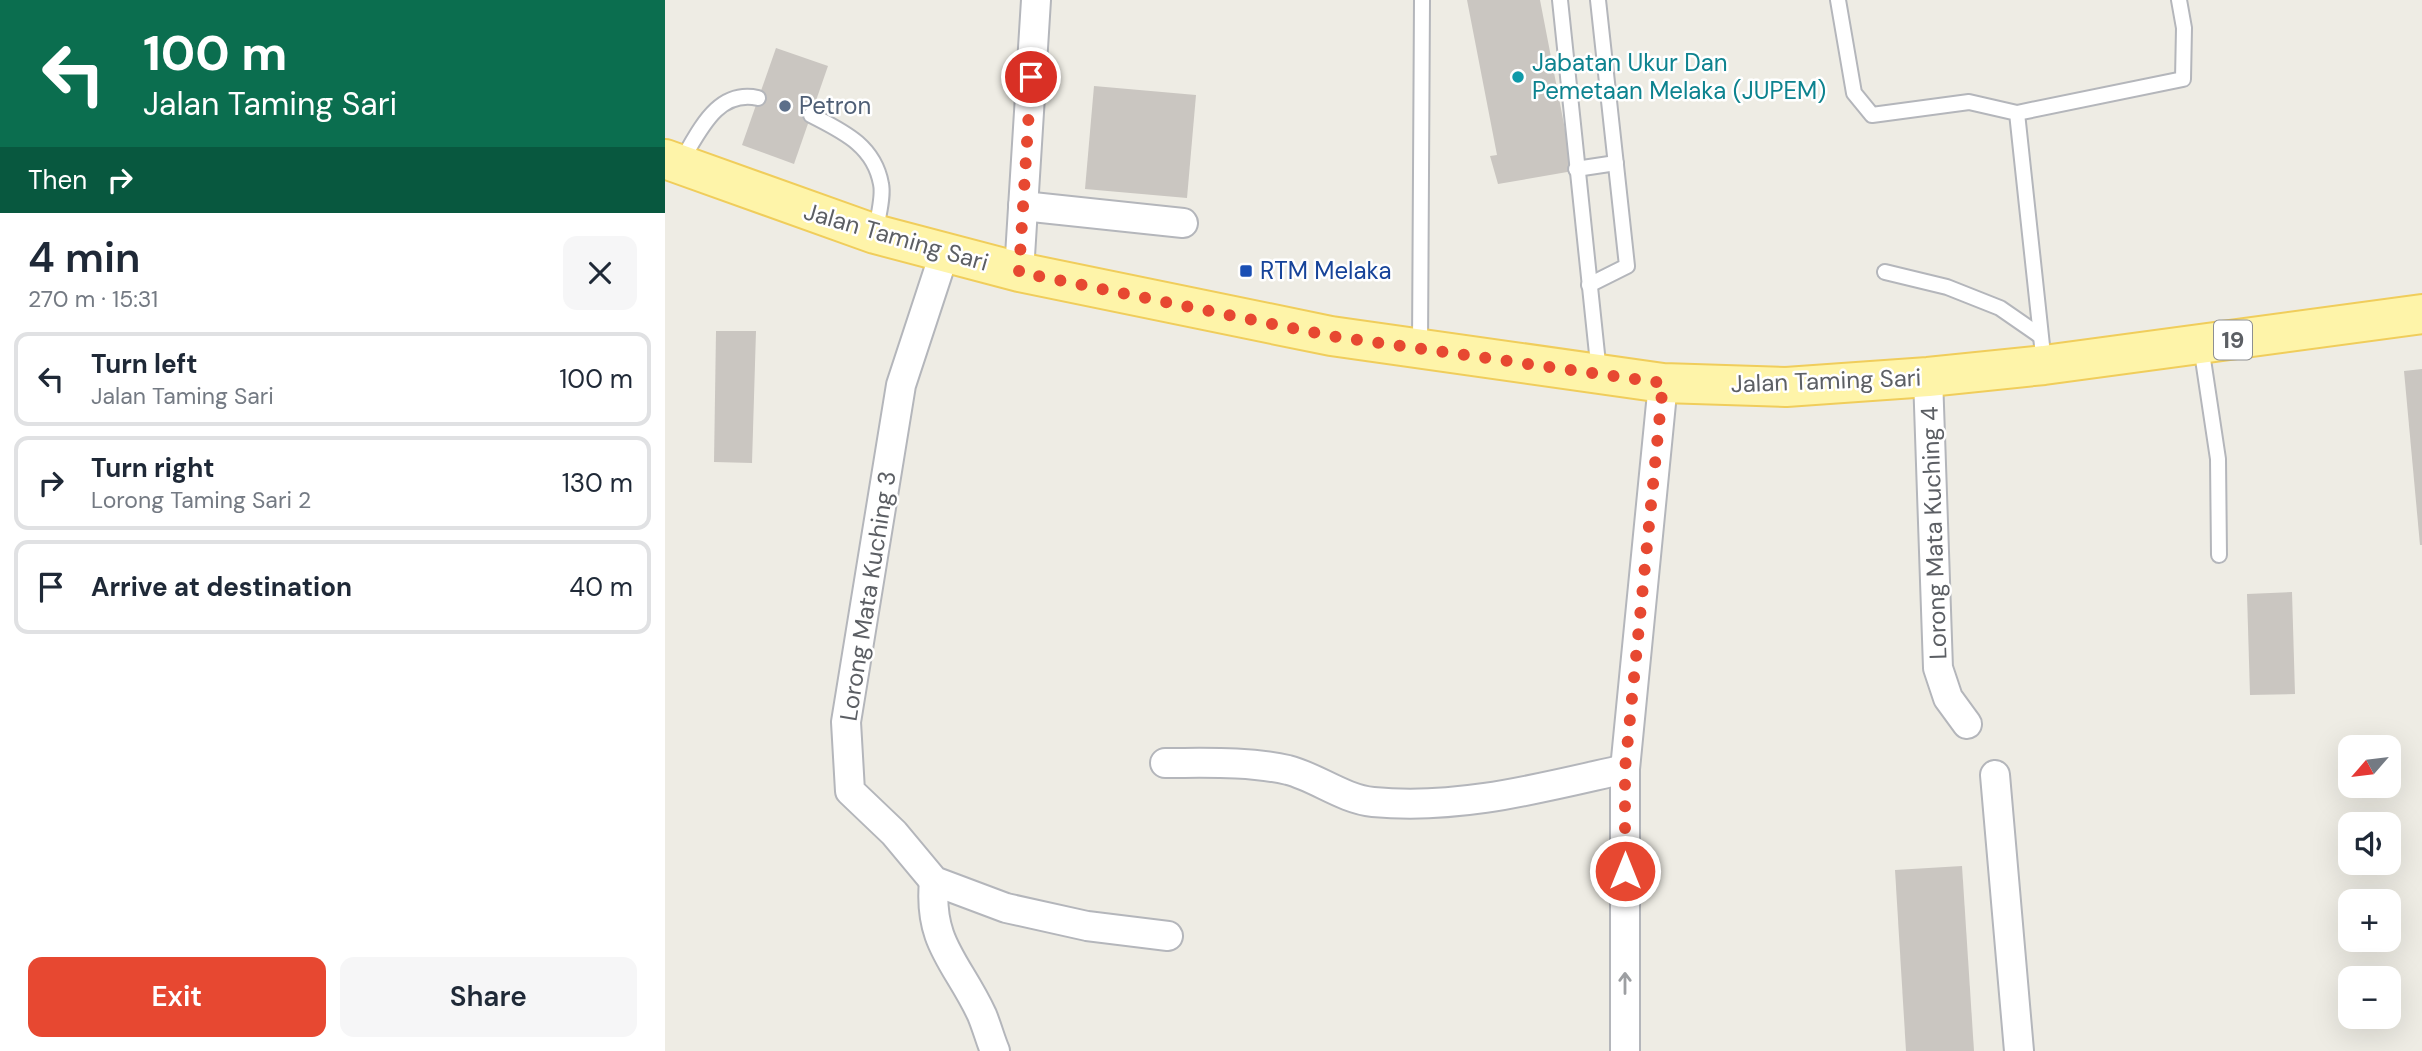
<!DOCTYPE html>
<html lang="en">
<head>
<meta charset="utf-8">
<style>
	body { margin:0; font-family:"DM Sans",sans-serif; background:#f6f6f7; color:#1f2937; height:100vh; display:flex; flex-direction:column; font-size:26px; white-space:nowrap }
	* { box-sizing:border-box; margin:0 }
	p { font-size:23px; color:#747a83 }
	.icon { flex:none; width:38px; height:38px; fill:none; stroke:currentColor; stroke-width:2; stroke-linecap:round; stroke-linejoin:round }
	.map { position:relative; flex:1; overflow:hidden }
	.sheet { display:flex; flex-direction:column; background:#fff; width:665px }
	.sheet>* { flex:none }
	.banner { background:#0b6e4f; color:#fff; overflow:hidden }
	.needle { width:46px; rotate:242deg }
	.buttons { position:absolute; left:1673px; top:735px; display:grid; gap:14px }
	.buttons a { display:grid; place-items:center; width:63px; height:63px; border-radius:14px; background:#fff; box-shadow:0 7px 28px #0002; font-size:35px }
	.pin { position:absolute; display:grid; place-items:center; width:60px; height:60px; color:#fff; margin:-30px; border:4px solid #fff; border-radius:50%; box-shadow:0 2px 7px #0007 }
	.me { position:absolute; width:77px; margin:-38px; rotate:0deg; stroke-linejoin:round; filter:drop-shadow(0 0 5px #0008) }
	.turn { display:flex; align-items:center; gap:24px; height:147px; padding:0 28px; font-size:32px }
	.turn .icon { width:91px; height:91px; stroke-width:2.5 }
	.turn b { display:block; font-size:49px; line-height:60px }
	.then { display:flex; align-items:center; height:66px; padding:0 28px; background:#0003; gap:14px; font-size:26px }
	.round { display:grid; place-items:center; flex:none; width:74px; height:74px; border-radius:14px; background:#f6f6f7 }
	.summary { display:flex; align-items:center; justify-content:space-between; height:119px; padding:0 28px }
	h1 { font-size:42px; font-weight:600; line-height:52px }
	.action { display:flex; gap:14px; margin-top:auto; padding:14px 28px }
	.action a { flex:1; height:80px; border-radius:14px; background:#e74831; color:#fff; font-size:28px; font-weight:600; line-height:80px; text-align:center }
	.action a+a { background:#f6f6f7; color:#1f2937 }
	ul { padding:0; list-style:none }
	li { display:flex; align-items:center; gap:21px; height:94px; margin:0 14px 10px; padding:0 14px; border:4px solid #e0e1e3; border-radius:14px }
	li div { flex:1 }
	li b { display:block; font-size:26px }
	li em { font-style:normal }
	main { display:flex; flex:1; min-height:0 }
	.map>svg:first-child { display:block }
	.building { fill:#cac6c1 }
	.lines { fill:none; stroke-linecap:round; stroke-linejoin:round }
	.lane-casing { stroke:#b4b6bb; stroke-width:18 }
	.street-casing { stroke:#b4b6bb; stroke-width:32 }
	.primary-casing { stroke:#f0cd5b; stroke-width:42 }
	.lane { stroke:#fff; stroke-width:14 }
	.street { stroke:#fff; stroke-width:28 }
	.primary { stroke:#fef4a9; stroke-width:38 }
	.oneway { stroke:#9d9fa2 }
	.route { stroke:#e74831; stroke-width:12; stroke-dasharray:0 21.6 }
	.culture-dot { fill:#0f9aa8; stroke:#fff; stroke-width:2.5 }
	.service-dot { fill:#5c6f8a; stroke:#fff; stroke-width:2.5 }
	.transit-dot { fill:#1a4fb4; stroke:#fff; stroke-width:2.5 }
	.labels { text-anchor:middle; stroke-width:5; stroke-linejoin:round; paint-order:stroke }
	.shield { fill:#fff; stroke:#8d8f92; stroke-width:2 }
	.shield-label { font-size:23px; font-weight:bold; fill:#5c5f64 }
	.culture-label { font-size:24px; fill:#0d838f; stroke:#fff; text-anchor:start }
	.service-label { font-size:24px; fill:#4e5e75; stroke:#fff; text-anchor:start }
	.street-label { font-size:24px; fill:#5c5f64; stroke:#fff }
	.transit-label { font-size:24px; fill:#164399; stroke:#fff; text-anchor:start }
</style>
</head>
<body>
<main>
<section class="sheet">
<div class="banner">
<div class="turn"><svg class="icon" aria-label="left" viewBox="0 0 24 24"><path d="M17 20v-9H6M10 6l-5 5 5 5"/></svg><div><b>100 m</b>Jalan Taming Sari</div></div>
<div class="then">Then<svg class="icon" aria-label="right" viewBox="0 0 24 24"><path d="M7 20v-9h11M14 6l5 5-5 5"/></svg></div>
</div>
<div class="summary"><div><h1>4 min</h1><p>270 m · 15:31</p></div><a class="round"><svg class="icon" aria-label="close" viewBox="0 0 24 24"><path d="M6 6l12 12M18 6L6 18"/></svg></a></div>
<ul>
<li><svg class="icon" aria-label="left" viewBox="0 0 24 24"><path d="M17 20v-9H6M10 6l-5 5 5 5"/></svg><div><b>Turn left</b><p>Jalan Taming Sari</p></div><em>100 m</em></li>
<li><svg class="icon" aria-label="right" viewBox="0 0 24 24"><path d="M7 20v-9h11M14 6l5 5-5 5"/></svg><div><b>Turn right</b><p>Lorong Taming Sari 2</p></div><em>130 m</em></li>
<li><svg class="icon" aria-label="arrive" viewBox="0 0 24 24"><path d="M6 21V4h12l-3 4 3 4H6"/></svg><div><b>Arrive at destination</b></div><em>40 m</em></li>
</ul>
<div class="action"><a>Exit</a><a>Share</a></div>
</section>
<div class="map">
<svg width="1757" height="1051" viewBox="0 0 1757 1051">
	<rect width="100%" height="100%" fill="#eeece4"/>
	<g class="building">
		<path d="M802 0H875L908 171 833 184 825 156 832 155Z"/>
		<path d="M111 48 163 66 129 164 77 145Z"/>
		<path d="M429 86 531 95 522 198 420 189Z"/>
		<path d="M51 331H91L87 463 49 462Z"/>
		<path d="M1757 369V545H1755L1739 371Z"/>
		<path d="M1627 592 1630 694 1585 695 1582 594Z"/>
		<path d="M1297 866 1309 1051H1241L1230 870Z"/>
	</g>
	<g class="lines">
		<g class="lane-casing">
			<g id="lane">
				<path d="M895 0 934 373"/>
				<path d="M1173 0 1189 93 1207 115 1304 102 1352 113 1379 364"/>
				<path d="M1352 113 1518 79 1519 28 1514 0"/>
				<path d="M146 115C177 131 209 145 216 184 219 198 212 218 211 232"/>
				<path d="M15 163C34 133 51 89 93 98"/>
				<path d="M911 169 951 163"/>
				<path d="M1220 272 1282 287 1335 308 1374 335"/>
				<path d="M924 285 962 266 933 0"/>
				<path d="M1536 346 1553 459 1554 555"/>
				<path d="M755 347 757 0"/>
			</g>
		</g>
		<g class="street-casing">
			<g id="street">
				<path d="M358 206 518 223"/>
				<path d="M279 254 236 385 181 722 185 791 229 833 269 881 341 908 422 926 503 936"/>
				<path d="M354 272 371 0"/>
				<path d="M1263 377 1273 668 1283 698 1302 724"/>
				<path d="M500 763C541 763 583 761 623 770 651 777 678 799 708 802 796 810 875 788 960 769"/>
				<path d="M1330 775 1354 1051"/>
				<path d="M269 881C263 944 293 963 317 1015 322 1027 325 1039 330 1051"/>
				<path d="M960 1051V769L998 383"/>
			</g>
		</g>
		<g class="primary-casing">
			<path id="primary" d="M0 159 210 234 354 272 666 336 998 383 1121 387 1263 377 1379 365 1757 314"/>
		</g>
		<use href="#lane" class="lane"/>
		<use href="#street" class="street"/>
		<use href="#primary" class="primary"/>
	</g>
	<defs><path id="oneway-shaft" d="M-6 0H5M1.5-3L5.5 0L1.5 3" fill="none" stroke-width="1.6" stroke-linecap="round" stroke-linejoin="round" transform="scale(1.75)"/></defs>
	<use class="oneway" href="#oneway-shaft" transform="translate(960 983) rotate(-90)"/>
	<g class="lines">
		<path class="route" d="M366 77 354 272 666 336 998 383 960 769V871"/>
	</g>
	<circle class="culture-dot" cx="853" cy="77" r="7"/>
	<circle class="service-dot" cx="120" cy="106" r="7"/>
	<rect class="transit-dot" x="574" y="264" width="14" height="14" rx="3.5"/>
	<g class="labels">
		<rect class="shield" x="1549" y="320.5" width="38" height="39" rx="5"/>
		<g class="shield-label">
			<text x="1568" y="348">19</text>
		</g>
		<g class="culture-label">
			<text x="867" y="71">Jabatan Ukur Dan<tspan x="867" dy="28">Pemetaan Melaka (JUPEM)</tspan></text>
		</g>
		<g class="service-label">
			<text x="134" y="114">Petron</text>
		</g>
		<g class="street-label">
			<text transform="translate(231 237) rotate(16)" y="8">Jalan Taming Sari</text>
			<text transform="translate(1161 381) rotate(-2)" y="8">Jalan Taming Sari</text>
			<text transform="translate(1269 533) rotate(-92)" y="8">Lorong Mata Kuching 4</text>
			<text transform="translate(203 596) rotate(-81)" y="8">Lorong Mata Kuching 3</text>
		</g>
		<g class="transit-label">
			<text x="595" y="279">RTM Melaka</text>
		</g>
	</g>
</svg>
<div class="buttons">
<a><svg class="needle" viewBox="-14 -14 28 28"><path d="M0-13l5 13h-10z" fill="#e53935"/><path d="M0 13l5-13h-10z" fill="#747a83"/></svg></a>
<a><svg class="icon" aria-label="sound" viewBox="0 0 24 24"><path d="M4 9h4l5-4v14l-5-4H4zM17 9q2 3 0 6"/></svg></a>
<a>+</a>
<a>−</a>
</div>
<div class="pin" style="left:366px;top:77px;background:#d93025"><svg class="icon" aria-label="arrive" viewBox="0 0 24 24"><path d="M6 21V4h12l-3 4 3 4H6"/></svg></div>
<svg class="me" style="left:960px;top:871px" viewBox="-20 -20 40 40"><circle r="17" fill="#e74831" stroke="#fff" stroke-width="3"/><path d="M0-11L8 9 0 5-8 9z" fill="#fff"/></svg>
</div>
</main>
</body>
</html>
